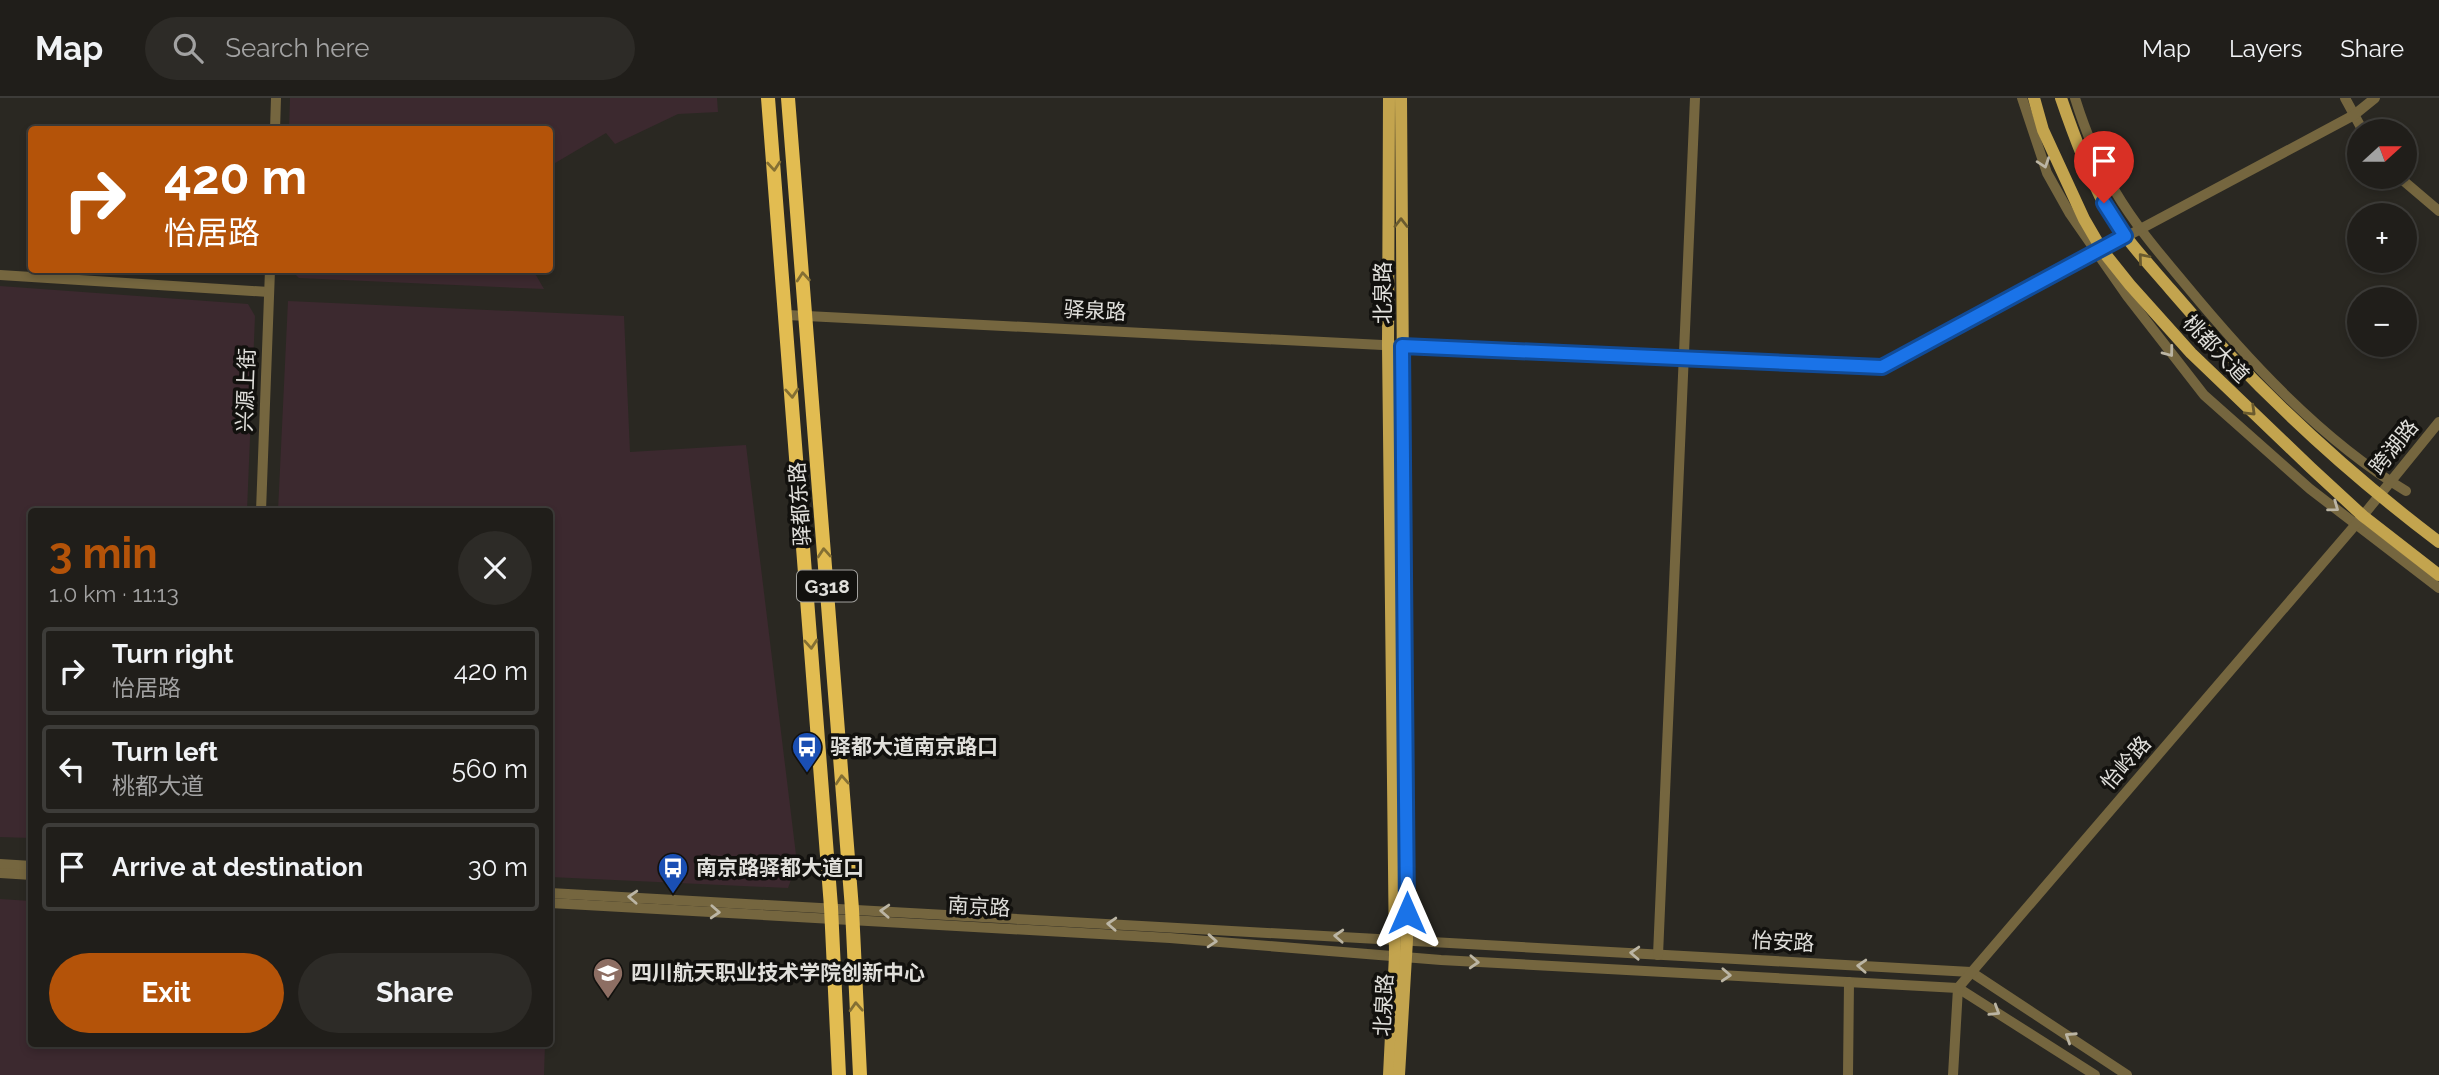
<!DOCTYPE html>
<html lang="en">
<head>
<meta charset="utf-8">
<style>
	body { margin:0; font-family:Raleway,"Noto Sans SC",sans-serif; background:#2d2b27; color:#f1f3f6; height:100vh; display:flex; flex-direction:column; font-size:26px; white-space:nowrap }
	* { box-sizing:border-box; margin:0 }
	p { font-size:23px; color:#a2a2a2 }
	.icon { flex:none; width:38px; height:38px; fill:none; stroke:currentColor; stroke-width:2; stroke-linecap:round; stroke-linejoin:round }
	.map { position:relative; flex:1; overflow:hidden }
	.drawer { position:absolute; left:28px; top:410px; width:525px; height:539px; display:flex; flex-direction:column; background:#201e1a; border-radius:7px; box-shadow:0 4px 10px #0003,0 0 0 2px #3d3c39 }
	.drawer>* { flex:none }
	.top-card { position:absolute; left:28px; top:28px; width:525px; height:147px; border-radius:7px; box-shadow:0 4px 10px #0003,0 0 0 2px #3d3c39; background:#b45309; color:#fff; overflow:hidden }
	.needle { width:46px; rotate:69deg }
	.tools { position:absolute; left:2347px; top:21px; display:grid; gap:14px }
	.tools a { display:grid; place-items:center; width:70px; height:70px; border-radius:50%; background:#201e1a; box-shadow:0 4px 10px #0003,0 0 0 2px #3d3c39; font-size:35px }
	.pin { position:absolute; display:grid; place-items:center; width:60px; height:60px; color:#fff; margin:-72px -30px; border-radius:50% 50% 50% 0; rotate:-45deg; box-shadow:0 0 7px #0007 }
	.pin .icon { rotate:45deg }
	.me { position:absolute; width:77px; margin:-38px; rotate:0deg; stroke-linejoin:round; filter:drop-shadow(0 0 5px #0008) }
	.turn { display:flex; align-items:center; gap:24px; height:147px; padding:0 21px; font-size:32px }
	.turn .icon { width:91px; height:91px; stroke-width:2.5 }
	.turn b { display:block; font-size:49px; line-height:60px }
	.round { display:grid; place-items:center; flex:none; width:74px; height:74px; border-radius:37px; background:#2d2b27 }
	.summary { display:flex; align-items:center; justify-content:space-between; height:119px; padding:0 21px }
	h1 { font-size:42px; font-weight:700; line-height:52px; color:#b45309 }
	.primary-button { display:flex; gap:14px; margin-top:auto; padding:14px 21px }
	.primary-button a { flex:1; height:80px; border-radius:42px; background:#b45309; color:#fff; font-size:28px; font-weight:700; line-height:80px; text-align:center }
	.primary-button a+a { background:#2d2b27; color:#f1f3f6 }
	ul { padding:0; list-style:none }
	li { display:flex; align-items:center; gap:21px; height:88px; margin:0 14px 10px; padding:0 7px; border:4px solid #3d3c39; border-radius:7px }
	li div { flex:1 }
	li b { display:block; font-size:26px }
	li em { font-style:normal }
	header { display:flex; align-items:center; gap:42px; box-sizing:border-box; height:98px; padding:0 35px; background:#201e1a; border-bottom:2px solid #3d3c39 }
	header strong { font-size:33px }
	nav { display:flex; gap:38px; margin-inline-start:auto; font-size:24px }
	.search { width:490px; height:63px; background:#2d2b27; display:flex; align-items:center; gap:18px; box-sizing:border-box; padding:0 24px; border-radius:38px; color:#a2a2a2; font-size:26px }
	.map>svg:first-child { display:block }
	.industrial { fill:#3c292f }
	.lines { fill:none; stroke-linecap:round; stroke-linejoin:round }
	.minor { stroke:#75663f; stroke-width:10 }
	.major { stroke:#c3a44e; stroke-width:12 }
	.highway { stroke:#e2bc51; stroke-width:14 }
	.oneway { stroke:#bbb5a4 }
	.oneway2 { stroke:#846f33 }
	.oneway3 { stroke:#6a5a2e }
	.route-casing { stroke:#114b97; stroke-width:18 }
	.route { stroke:#1a73e8; stroke-width:12 }
	.labels { text-anchor:middle; stroke-width:7; stroke-linejoin:round; paint-order:stroke }
	.shield { fill:#12110e; stroke:#a2a19e; stroke-width:2 }
	.shield-label { font-size:19px; font-weight:bold; fill:#e0dfdb }
	.street-label { font-size:21px; fill:#e0dfdb; stroke:#12110e }
	.poi-label { font-size:21px; font-weight:bold; fill:#e0dfdb; stroke:#12110e; text-anchor:start }
</style>
</head>
<body>
<header>
<strong>Map</strong>
<div class="search"><svg class="icon" aria-label="search" viewBox="0 0 24 24"><circle cx="10" cy="10" r="6"/><path d="M15 15l6 6"/></svg>Search here</div>
<nav><a>Map</a><a>Layers</a><a>Share</a></nav>
</header>
<div class="map">
<svg width="2439" height="977" viewBox="0 0 2439 977">
	<rect width="100%" height="100%" fill="#2a2822"/>
	<g class="industrial">
		<path d="M290 0H717L718 14 678 16 615 46 606 35 550 68V32L289 31Z"/>
		<path d="M291 172H533L544 191 299 180Z"/>
		<path d="M0 188 248 206 255 218 247 413H32L31 740 0 739Z"/>
		<path d="M288 203 624 218 630 354 746 347 797 765 788 790 550 779V413H278Z"/>
		<path d="M0 801 31 803 32 945H545L544 977H0Z"/>
	</g>
	<g class="lines">
		<g class="minor">
			<path d="M2022 0 2047 75 2070 116 2127 198 2204 297 2310 391 2439 490"/>
			<path d="M2075 0C2085 32 2098 64 2115 93 2135 127 2160 156 2185 186 2247 261 2321 342 2406 393"/>
			<path d="M2345 0 2363 33"/>
			<path d="M275 32 276 0"/>
			<path d="M2399 79 2439 113"/>
			<path d="M0 177 269 194"/>
			<path d="M787 217 1402 248 1882 269 2354 17 2375 0"/>
			<path d="M261 413 270 172"/>
			<path d="M0 766 32 768"/>
			<path d="M0 775 32 777"/>
			<path d="M550 795 1971 874 2127 977"/>
			<path d="M550 805 1170 840 1441 862 1958 890 2095 977"/>
			<path d="M1658 857 1695 0"/>
			<path d="M1848 977 1849 884"/>
			<path d="M1953 977 1958 890 2357 425 2439 324"/>
		</g>
		<g class="major">
			<path d="M2034 0 2043 32 2084 121 2102 152 2130 187 2191 255 2311 370 2363 418 2439 477"/>
			<path d="M2061 0C2073 35 2086 70 2103 104 2121 137 2147 164 2171 192 2251 286 2341 370 2439 444"/>
			<path d="M1389 977 1395 857 1388 248 1389 0"/>
			<path d="M1399 977 1407 842 1401 0"/>
		</g>
		<g class="highway">
			<path d="M768 0 831 809 839 977"/>
			<path d="M788 0 852 811 860 977"/>
		</g>
	</g>
	<defs><path id="oneway-chevron" d="M-2-3.5L2.5 0L-2 3.5" fill="none" stroke-width="1.6" stroke-linecap="round" stroke-linejoin="round" transform="scale(1.75)"/></defs>
	<g class="oneway">
		<use href="#oneway-chevron" transform="translate(2044 65) rotate(71)"/>
		<use href="#oneway-chevron" transform="translate(2169 254) rotate(53)"/>
		<use href="#oneway-chevron" transform="translate(2334 409) rotate(36)"/>
		<use href="#oneway-chevron" transform="translate(633 799) rotate(-177)"/>
		<use href="#oneway-chevron" transform="translate(885 813) rotate(-177)"/>
		<use href="#oneway-chevron" transform="translate(715 814) rotate(3)"/>
		<use href="#oneway-chevron" transform="translate(1112 826) rotate(-177)"/>
		<use href="#oneway-chevron" transform="translate(1339 838) rotate(-177)"/>
		<use href="#oneway-chevron" transform="translate(1212 843) rotate(4)"/>
		<use href="#oneway-chevron" transform="translate(1635 855) rotate(-177)"/>
		<use href="#oneway-chevron" transform="translate(1474 864) rotate(3)"/>
		<use href="#oneway-chevron" transform="translate(1862 868) rotate(-177)"/>
		<use href="#oneway-chevron" transform="translate(1726 877) rotate(3)"/>
		<use href="#oneway-chevron" transform="translate(1995 913) rotate(32)"/>
		<use href="#oneway-chevron" transform="translate(2070 939) rotate(-147)"/>
	</g>
	<g class="oneway2">
		<use href="#oneway-chevron" transform="translate(774 68) rotate(85)"/>
		<use href="#oneway-chevron" transform="translate(803 179) rotate(-95)"/>
		<use href="#oneway-chevron" transform="translate(792 295) rotate(86)"/>
		<use href="#oneway-chevron" transform="translate(824 455) rotate(-94)"/>
		<use href="#oneway-chevron" transform="translate(811 546) rotate(86)"/>
		<use href="#oneway-chevron" transform="translate(842 682) rotate(-94)"/>
		<use href="#oneway-chevron" transform="translate(856 909) rotate(-93)"/>
	</g>
	<g class="oneway3">
		<use href="#oneway-chevron" transform="translate(1401 125) rotate(-90)"/>
		<use href="#oneway-chevron" transform="translate(2143 160) rotate(-130)"/>
		<use href="#oneway-chevron" transform="translate(2251 313) rotate(44)"/>
	</g>
	<g class="lines">
		<g class="route-casing">
			<path id="route" d="M1407 815 1402 248 1882 269 2125 138 2104 105"/>
		</g>
		<use href="#route" class="route"/>
	</g>
	<defs>
		<g id="bus-pin" transform="scale(1.575)"><path d="M0 17L-7.5 6A9.5 9.5 0 1 1 7.5 6Z" fill="#1a4fb4" stroke="#12110e"/><path d="M-5-6H5V4H4V6H2V4H-2V6H-4V4H-5ZM-3.5-4V0h7V-4ZM-3.5 1.2v1.5H-2V1.2ZM2 1.2v1.5H3.5V1.2Z" fill="#fff"/></g>
		<g id="school-pin" transform="scale(1.575)"><path d="M0 17L-7.5 6A9.5 9.5 0 1 1 7.5 6Z" fill="#8d6e63" stroke="#12110e"/><path d="M0-5L7-2L0 1L-7-2ZM-4 1L0 2.5L4 1V4Q0 6-4 4Z" fill="#fff"/></g>
	</defs>
	<g fill-rule="evenodd">
		<use href="#bus-pin" x="807" y="649"/>
		<use href="#bus-pin" x="673" y="770"/>
		<use href="#school-pin" x="608" y="875"/>
	</g>
	<g class="labels">
		<rect class="shield" x="797" y="472.5" width="60" height="31" rx="5"/>
		<g class="shield-label">
			<text x="827" y="495">G318</text>
		</g>
		<g class="street-label">
			<text transform="translate(1383 195) rotate(-90)" y="7">北泉路</text>
			<text transform="translate(1095 213) rotate(3)" y="7">驿泉路</text>
			<text transform="translate(2216 251) rotate(46)" y="7">桃都大道</text>
			<text transform="translate(246 292) rotate(-88)" y="7">兴源上街</text>
			<text transform="translate(2394 349) rotate(-51)" y="7">跨湖路</text>
			<text transform="translate(800 406) rotate(-94)" y="7">驿都东路</text>
			<text transform="translate(2126 665) rotate(-49)" y="7">怡岭路</text>
			<text transform="translate(979 809) rotate(3)" y="7">南京路</text>
			<text transform="translate(1783 844) rotate(3)" y="7">怡安路</text>
			<text transform="translate(1384 907) rotate(-87)" y="7">北泉路</text>
		</g>
		<g class="poi-label">
			<text x="830" y="656">驿都大道南京路口</text>
			<text x="696" y="777">南京路驿都大道口</text>
			<text x="631" y="882">四川航天职业技术学院创新中心</text>
		</g>
	</g>
</svg>
<div class="tools">
<a><svg class="needle" viewBox="-14 -14 28 28"><path d="M0-13l5 13h-10z" fill="#e53935"/><path d="M0 13l5-13h-10z" fill="#a2a2a2"/></svg></a>
<a>+</a>
<a>−</a>
</div>
<div class="pin" style="left:2104px;top:105px;background:#d93025"><svg class="icon" aria-label="arrive" viewBox="0 0 24 24"><path d="M6 21V4h12l-3 4 3 4H6"/></svg></div>
<svg class="me" style="left:1407px;top:815px" viewBox="-20 -20 40 40"><path d="M0-17L14 15 0 8-14 15z" fill="#1a73e8" stroke="#fff" stroke-width="4"/></svg>
<div class="top-card">
<div class="turn"><svg class="icon" aria-label="right" viewBox="0 0 24 24"><path d="M7 20v-9h11M14 6l5 5-5 5"/></svg><div><b>420 m</b>怡居路</div></div>
</div>
<section class="drawer">
<div class="summary"><div><h1>3 min</h1><p>1.0 km · 11:13</p></div><a class="round"><svg class="icon" aria-label="close" viewBox="0 0 24 24"><path d="M6 6l12 12M18 6L6 18"/></svg></a></div>
<ul>
<li><svg class="icon" aria-label="right" viewBox="0 0 24 24"><path d="M7 20v-9h11M14 6l5 5-5 5"/></svg><div><b>Turn right</b><p>怡居路</p></div><em>420 m</em></li>
<li><svg class="icon" aria-label="left" viewBox="0 0 24 24"><path d="M17 20v-9H6M10 6l-5 5 5 5"/></svg><div><b>Turn left</b><p>桃都大道</p></div><em>560 m</em></li>
<li><svg class="icon" aria-label="arrive" viewBox="0 0 24 24"><path d="M6 21V4h12l-3 4 3 4H6"/></svg><div><b>Arrive at destination</b></div><em>30 m</em></li>
</ul>
<div class="primary-button"><a>Exit</a><a>Share</a></div>
</section>
</div>
</body>
</html>
